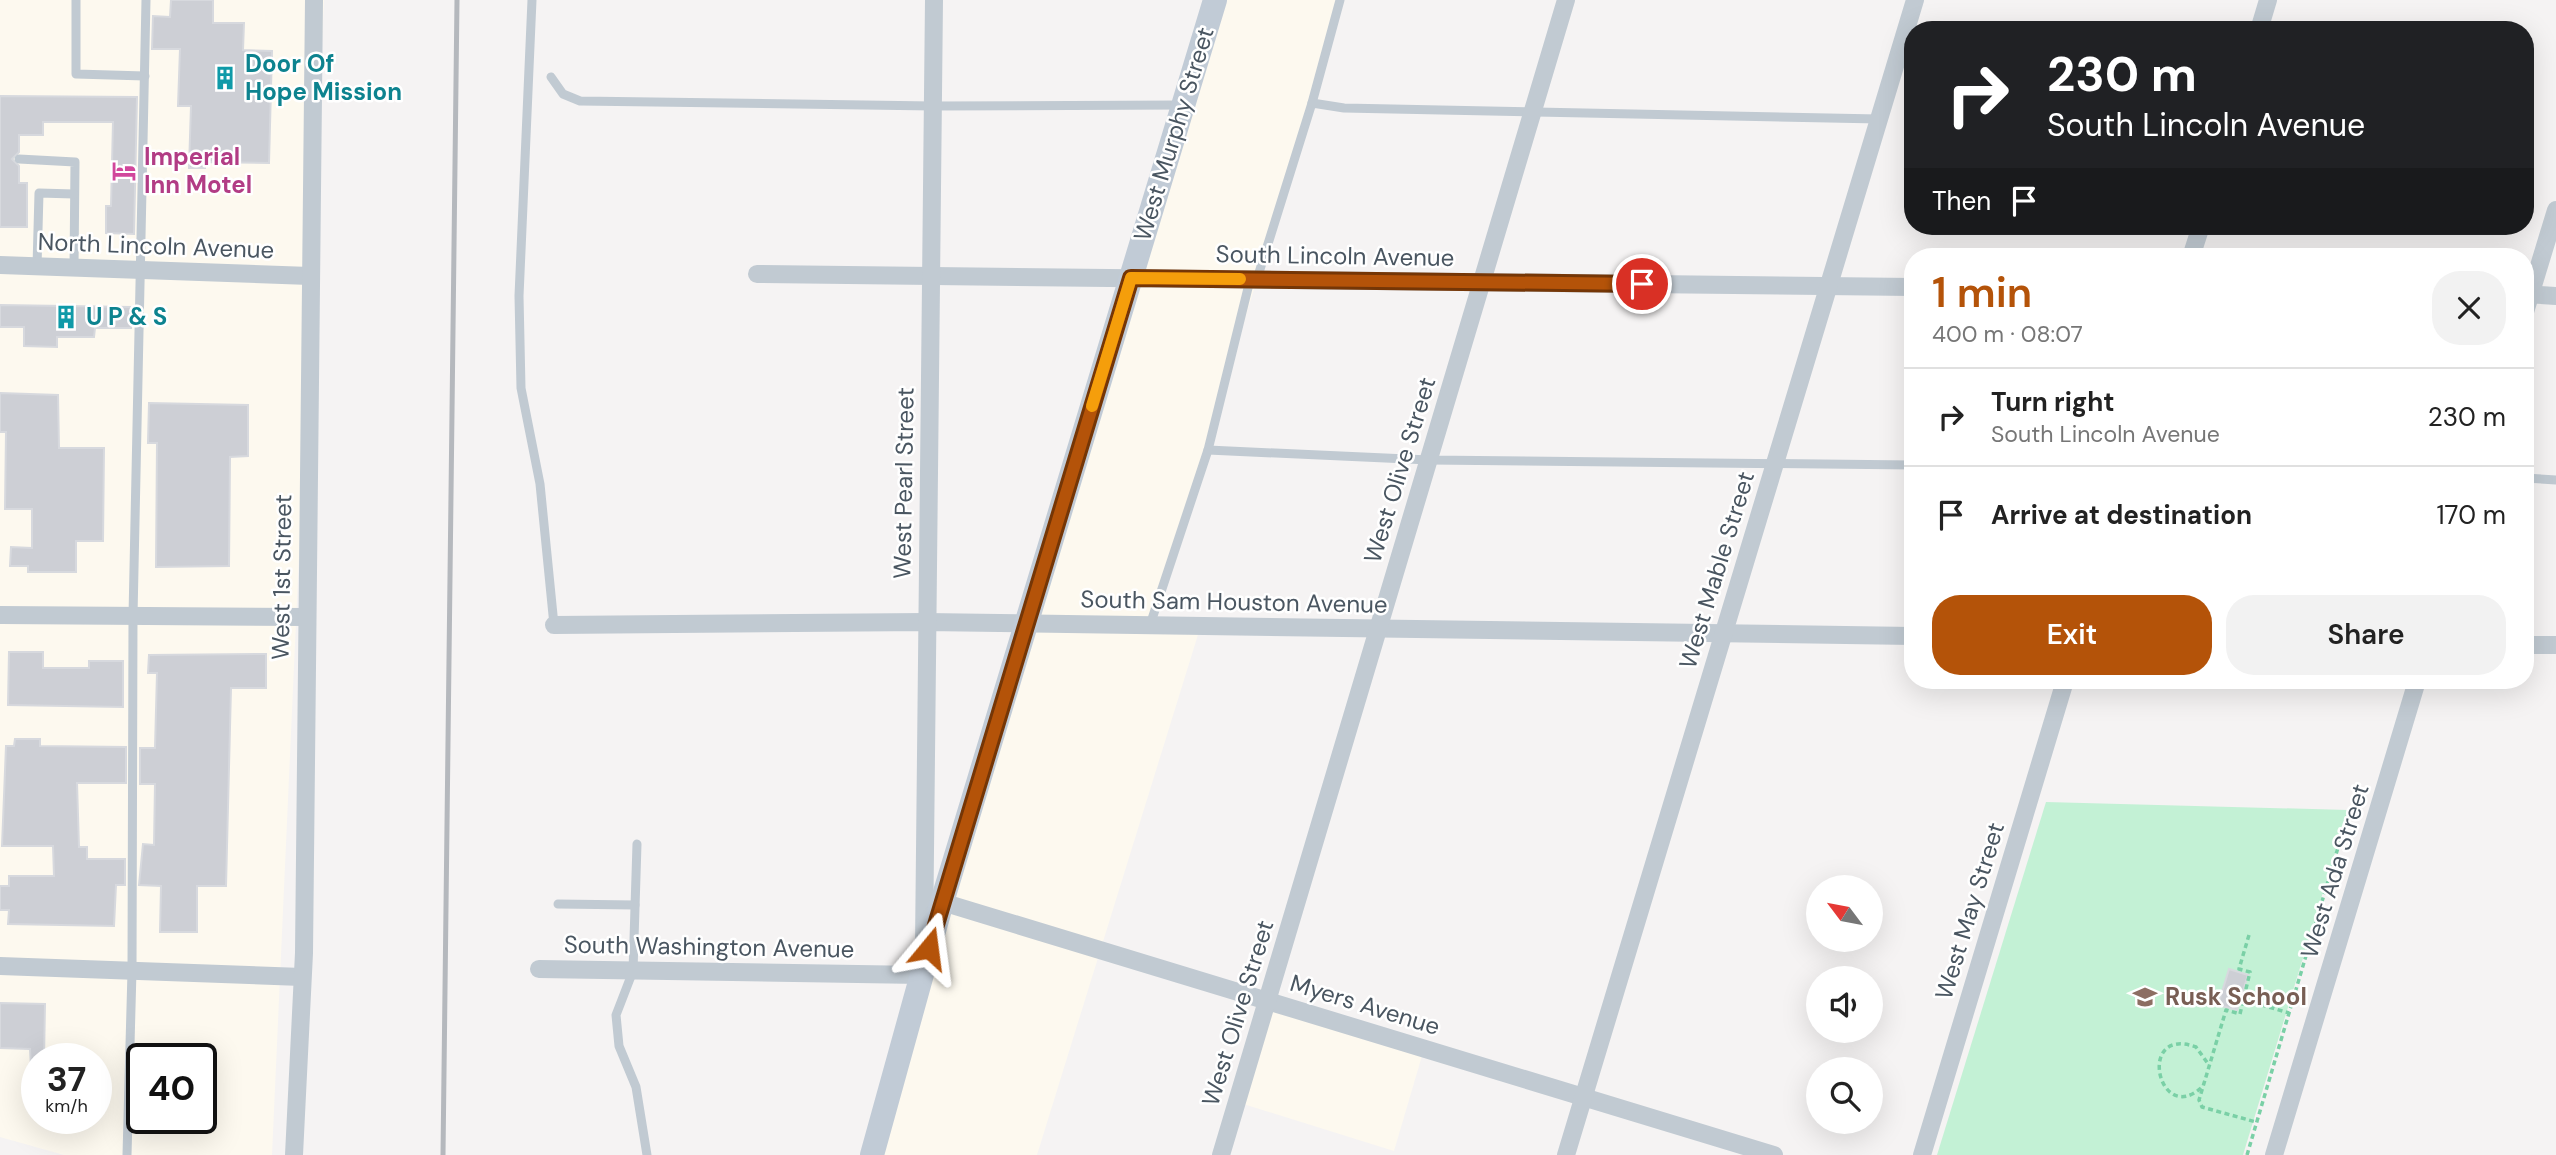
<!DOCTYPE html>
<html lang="en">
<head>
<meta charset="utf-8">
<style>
	body { margin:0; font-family:"DM Sans",sans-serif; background:#f2f2f2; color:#222; height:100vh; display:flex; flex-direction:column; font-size:26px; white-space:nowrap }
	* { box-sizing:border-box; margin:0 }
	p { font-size:23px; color:#767676 }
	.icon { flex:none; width:38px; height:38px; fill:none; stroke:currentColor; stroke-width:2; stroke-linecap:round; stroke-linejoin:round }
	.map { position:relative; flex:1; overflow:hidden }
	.drawer { position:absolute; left:1904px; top:248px; width:630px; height:441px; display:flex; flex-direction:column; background:#fff; border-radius:28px; box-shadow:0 7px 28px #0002 }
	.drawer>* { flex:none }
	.top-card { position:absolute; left:1904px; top:21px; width:630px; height:214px; border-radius:28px; box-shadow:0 7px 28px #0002; background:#202124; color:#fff; overflow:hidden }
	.needle { width:46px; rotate:302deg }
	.tools { position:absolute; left:1806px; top:875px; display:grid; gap:14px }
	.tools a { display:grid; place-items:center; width:77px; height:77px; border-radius:50%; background:#fff; box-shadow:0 7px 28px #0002; font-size:35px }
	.speed { position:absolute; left:21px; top:1043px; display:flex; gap:14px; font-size:35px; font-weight:700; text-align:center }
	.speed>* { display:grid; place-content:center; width:91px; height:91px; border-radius:50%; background:#fff; box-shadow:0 7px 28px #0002; line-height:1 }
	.speed small { font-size:18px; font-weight:400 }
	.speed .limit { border:4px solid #111; border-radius:10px; background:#fff; color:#111 }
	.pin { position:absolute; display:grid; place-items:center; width:60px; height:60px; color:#fff; margin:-30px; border:4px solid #fff; border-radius:50%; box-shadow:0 2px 7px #0007 }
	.me { position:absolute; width:77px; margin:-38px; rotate:16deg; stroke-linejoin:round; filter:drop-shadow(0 0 5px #0008) }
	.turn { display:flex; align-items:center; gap:24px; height:147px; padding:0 28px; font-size:32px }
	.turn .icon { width:91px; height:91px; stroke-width:2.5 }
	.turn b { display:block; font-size:49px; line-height:60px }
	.then { display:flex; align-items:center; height:66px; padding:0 28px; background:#0003; gap:14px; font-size:26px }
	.round { display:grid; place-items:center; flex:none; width:74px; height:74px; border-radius:28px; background:#f2f2f2 }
	.headline { display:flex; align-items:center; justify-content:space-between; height:119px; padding:0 28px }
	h1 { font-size:42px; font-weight:600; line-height:52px; color:#b45309 }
	.button { display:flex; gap:14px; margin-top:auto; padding:14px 28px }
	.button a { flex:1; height:80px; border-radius:28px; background:#b45309; color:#fff; font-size:28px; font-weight:600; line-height:80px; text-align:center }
	.button a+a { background:#f2f2f2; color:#222 }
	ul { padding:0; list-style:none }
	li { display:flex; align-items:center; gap:21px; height:98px; padding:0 28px; border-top:2px solid #e0e0e0 }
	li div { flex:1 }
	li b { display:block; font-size:26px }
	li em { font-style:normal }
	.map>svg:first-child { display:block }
	.commercial { fill:#fdf9ef; fill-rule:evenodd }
	.green { fill:#c3f1d5 }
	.building { fill:#cdcfd5; stroke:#d7d9de; stroke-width:2 }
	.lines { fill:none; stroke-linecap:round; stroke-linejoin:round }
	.path { stroke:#7ad0a6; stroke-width:3.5; stroke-dasharray:5 3.5; stroke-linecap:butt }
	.lane { stroke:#c1cad2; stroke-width:9 }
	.street { stroke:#c1cad2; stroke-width:18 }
	.secondary { stroke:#c1cbd6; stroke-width:24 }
	.rail { stroke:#b5b8bd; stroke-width:5 }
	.route-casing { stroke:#753606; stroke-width:18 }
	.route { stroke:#b45309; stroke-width:12 }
	.slow { stroke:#f59e0b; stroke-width:12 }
	.labels { text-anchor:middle; stroke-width:5; stroke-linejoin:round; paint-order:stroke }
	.culture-label { font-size:24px; font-weight:bold; fill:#0d838f; stroke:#fff; text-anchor:start }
	.street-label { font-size:24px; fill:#4a5661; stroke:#fff }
	.hotel-label { font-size:24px; font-weight:bold; fill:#b23c85; stroke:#fff; text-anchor:start }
	.education-label { font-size:24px; font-weight:bold; fill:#785e54; stroke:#fff; text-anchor:start }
</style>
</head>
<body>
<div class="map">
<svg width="2556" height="1155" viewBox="0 0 2556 1155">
	<rect width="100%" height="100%" fill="#f5f3f3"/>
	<g class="commercial">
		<path d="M0 0H324L272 1155H64L0 1137ZM37 1059H96V1118H37ZM142 1059H201V1118H142Z"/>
		<path d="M1215 0H1344L1150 624 1201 625 1037 1155H872Z"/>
		<path d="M1267 1001 1424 1049 1394 1151 1237 1102Z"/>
	</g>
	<path class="green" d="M2046 802 2348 810 2243 1155H1937Z"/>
	<g class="building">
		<path d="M171 0H213V23H244L243 50 272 51 269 163 205 162V168H189L191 106H178L180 49H152L153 16 170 17Z"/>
		<path d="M0 96 137 97 134 234 106 233V206H111L113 122H43V135H19V152L12 159 19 166V183H27V227H0Z"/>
		<path d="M0 305 131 307V328H95L94 337H57V347L24 346V327H0Z"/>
		<path d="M0 393 58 395 59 448H104L103 541H76V572H28V566H10L11 547 32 548V509H5L6 432H0Z"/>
		<path d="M149 403 248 405V456L230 457 229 566 156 567 157 443H148Z"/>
		<path d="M9 652H43V668H89V661H123V707L8 705Z"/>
		<path d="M266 654V688H231L226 886H197V932H160L161 886 139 885 143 844 154 845 155 784H140V748H155L157 673H148L149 655Z"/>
		<path d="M15 739H40V746L126 747V783H77L79 847H87V859H125V885H116L114 926 8 924 9 910H0V886H9V876H54L53 846H2L6 746H14Z"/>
		<path d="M2229 969 2248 975 2237 1010 2218 1005Z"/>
		<path d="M0 1003 45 1004 44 1059H37V1085H32L30 1049 0 1048Z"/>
	</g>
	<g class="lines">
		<g class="path">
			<path d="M2249 935 2239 969 2250 972 2240 1014 2226 1010 2199 1100 2202 1107 2256 1122"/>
			<path d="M2245 1000 2289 1013"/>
			<path d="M2201 1088C2158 1126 2136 1025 2196 1047L2209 1065"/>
			<path d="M2247 1155 2350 807"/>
		</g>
		<g class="lane">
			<path d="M76 0V74L145 76"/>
			<path d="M532 0 519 296 521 388 540 484 554 625"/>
			<path d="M551 77 563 94 580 101 933 106 1181 105"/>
			<path d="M1312 103 1340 0"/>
			<path d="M19 159 75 162 74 268"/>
			<path d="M37 267 39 193 74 194"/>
			<path d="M1257 279 1312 103 1344 108 1879 119"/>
			<path d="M1208 450 1429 460 1913 465"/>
			<path d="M2525 478 2556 480"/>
			<path d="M1150 625 1208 450 1250 280"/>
			<path d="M637 844 633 971 616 1015 619 1046 636 1087 647 1155"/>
			<path d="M558 904 635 905"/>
			<path d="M127 1155 132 971 133 616 146 0"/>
		</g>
		<g class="street">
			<path d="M2259 30 2268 0"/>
			<path d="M2191 257 2201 226"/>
			<path d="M0 265 310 276"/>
			<path d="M757 274 1913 287"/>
			<path d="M2525 294 2556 296"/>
			<path d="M2525 312 2556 210"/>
			<path d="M0 615 306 617"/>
			<path d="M554 625 926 622 1913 636"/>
			<path d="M2525 645H2556"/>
			<path d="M942 902 1774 1155"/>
			<path d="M924 945 934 0"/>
			<path d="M0 966 302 977"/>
			<path d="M539 969 921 975"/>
			<path d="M294 1155 304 953 314 0"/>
			<path d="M1221 1155 1566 0"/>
			<path d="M1566 1155 1915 0"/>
			<path d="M1922 1155 2065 681"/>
			<path d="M2274 1155 2417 681"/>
		</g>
		<path class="secondary" d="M872 1155 942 902 1215 0"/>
		<path class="rail" d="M443 1155 457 0"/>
	</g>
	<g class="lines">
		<g class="route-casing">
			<path id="route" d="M929 948 1131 278 1642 284"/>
		</g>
		<use href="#route" class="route"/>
		<path class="slow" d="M1092 406 1131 278 1240 279"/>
	</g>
	<defs>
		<g id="building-bare" transform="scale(1.89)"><path d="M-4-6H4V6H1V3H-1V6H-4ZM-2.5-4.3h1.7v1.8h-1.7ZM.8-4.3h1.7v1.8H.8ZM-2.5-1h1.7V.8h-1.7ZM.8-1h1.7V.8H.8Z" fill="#0f9aa8" stroke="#fff" stroke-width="2.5" paint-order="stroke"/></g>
		<g id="hotel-bare" transform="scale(1.89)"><path d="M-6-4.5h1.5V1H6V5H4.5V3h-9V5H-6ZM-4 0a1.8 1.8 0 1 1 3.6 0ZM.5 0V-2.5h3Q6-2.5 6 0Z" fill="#d1479c" stroke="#fff" stroke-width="2.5" paint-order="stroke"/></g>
		<g id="school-bare" transform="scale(1.89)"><path d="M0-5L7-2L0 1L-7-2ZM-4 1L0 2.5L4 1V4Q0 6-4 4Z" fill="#8d6e63" stroke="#fff" stroke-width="2.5" paint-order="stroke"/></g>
	</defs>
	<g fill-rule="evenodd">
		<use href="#building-bare" x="225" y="78"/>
		<use href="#hotel-bare" x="124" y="171"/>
		<use href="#building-bare" x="66" y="317"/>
		<use href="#school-bare" x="2145" y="997"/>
	</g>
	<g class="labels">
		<g class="culture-label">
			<text x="245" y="72">Door Of<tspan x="245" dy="28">Hope Mission</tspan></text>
			<text x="86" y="325">U P &amp; S</text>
		</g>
		<g class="street-label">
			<text transform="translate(1174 134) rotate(-73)" y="8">West Murphy Street</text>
			<text transform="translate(156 246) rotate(2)" y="8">North Lincoln Avenue</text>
			<text transform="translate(1335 256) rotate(1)" y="8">South Lincoln Avenue</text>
			<text transform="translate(1400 470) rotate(-73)" y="8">West Olive Street</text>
			<text transform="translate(904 483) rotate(-89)" y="8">West Pearl Street</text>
			<text transform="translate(1717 570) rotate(-73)" y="8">West Mable Street</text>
			<text transform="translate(282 577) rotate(-89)" y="8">West 1st Street</text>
			<text transform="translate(1234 602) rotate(1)" y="8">South Sam Houston Avenue</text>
			<text transform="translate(2335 871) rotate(-73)" y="8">West Ada Street</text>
			<text transform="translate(1970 911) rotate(-73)" y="8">West May Street</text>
			<text transform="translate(709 947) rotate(1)" y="8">South Washington Avenue</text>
			<text transform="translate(1365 1005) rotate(17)" y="8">Myers Avenue</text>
			<text transform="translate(1238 1013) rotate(-73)" y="8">West Olive Street</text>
		</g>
		<g class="hotel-label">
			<text x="144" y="165">Imperial<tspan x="144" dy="28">Inn Motel</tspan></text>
		</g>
		<g class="education-label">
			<text x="2165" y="1005">Rusk School</text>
		</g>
	</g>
</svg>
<div class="tools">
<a><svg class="needle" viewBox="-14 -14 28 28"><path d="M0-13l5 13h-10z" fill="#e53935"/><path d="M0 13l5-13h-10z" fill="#767676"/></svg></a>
<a><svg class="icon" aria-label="sound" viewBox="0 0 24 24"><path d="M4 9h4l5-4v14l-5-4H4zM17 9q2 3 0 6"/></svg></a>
<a><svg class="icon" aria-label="search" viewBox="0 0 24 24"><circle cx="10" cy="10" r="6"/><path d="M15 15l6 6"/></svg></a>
</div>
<div class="speed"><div>37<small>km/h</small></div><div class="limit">40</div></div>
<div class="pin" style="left:1642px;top:284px;background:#d93025"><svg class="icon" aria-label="arrive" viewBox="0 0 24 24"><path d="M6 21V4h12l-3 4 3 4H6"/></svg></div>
<svg class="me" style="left:929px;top:948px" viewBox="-20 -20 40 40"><path d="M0-17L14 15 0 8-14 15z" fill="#b45309" stroke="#fff" stroke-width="4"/></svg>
<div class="top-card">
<div class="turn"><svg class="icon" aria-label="right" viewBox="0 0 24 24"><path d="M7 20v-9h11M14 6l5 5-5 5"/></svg><div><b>230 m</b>South Lincoln Avenue</div></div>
<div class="then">Then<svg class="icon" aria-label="arrive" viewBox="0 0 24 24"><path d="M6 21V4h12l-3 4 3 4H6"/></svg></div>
</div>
<section class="drawer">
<div class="headline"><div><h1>1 min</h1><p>400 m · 08:07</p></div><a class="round"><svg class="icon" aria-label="close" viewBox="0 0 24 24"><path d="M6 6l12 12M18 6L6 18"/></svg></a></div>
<ul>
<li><svg class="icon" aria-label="right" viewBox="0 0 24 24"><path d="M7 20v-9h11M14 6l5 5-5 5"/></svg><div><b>Turn right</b><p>South Lincoln Avenue</p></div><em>230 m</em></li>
<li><svg class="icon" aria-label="arrive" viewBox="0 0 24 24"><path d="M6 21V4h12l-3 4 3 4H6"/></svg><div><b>Arrive at destination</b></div><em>170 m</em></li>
</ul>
<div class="button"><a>Exit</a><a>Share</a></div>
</section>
</div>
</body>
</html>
